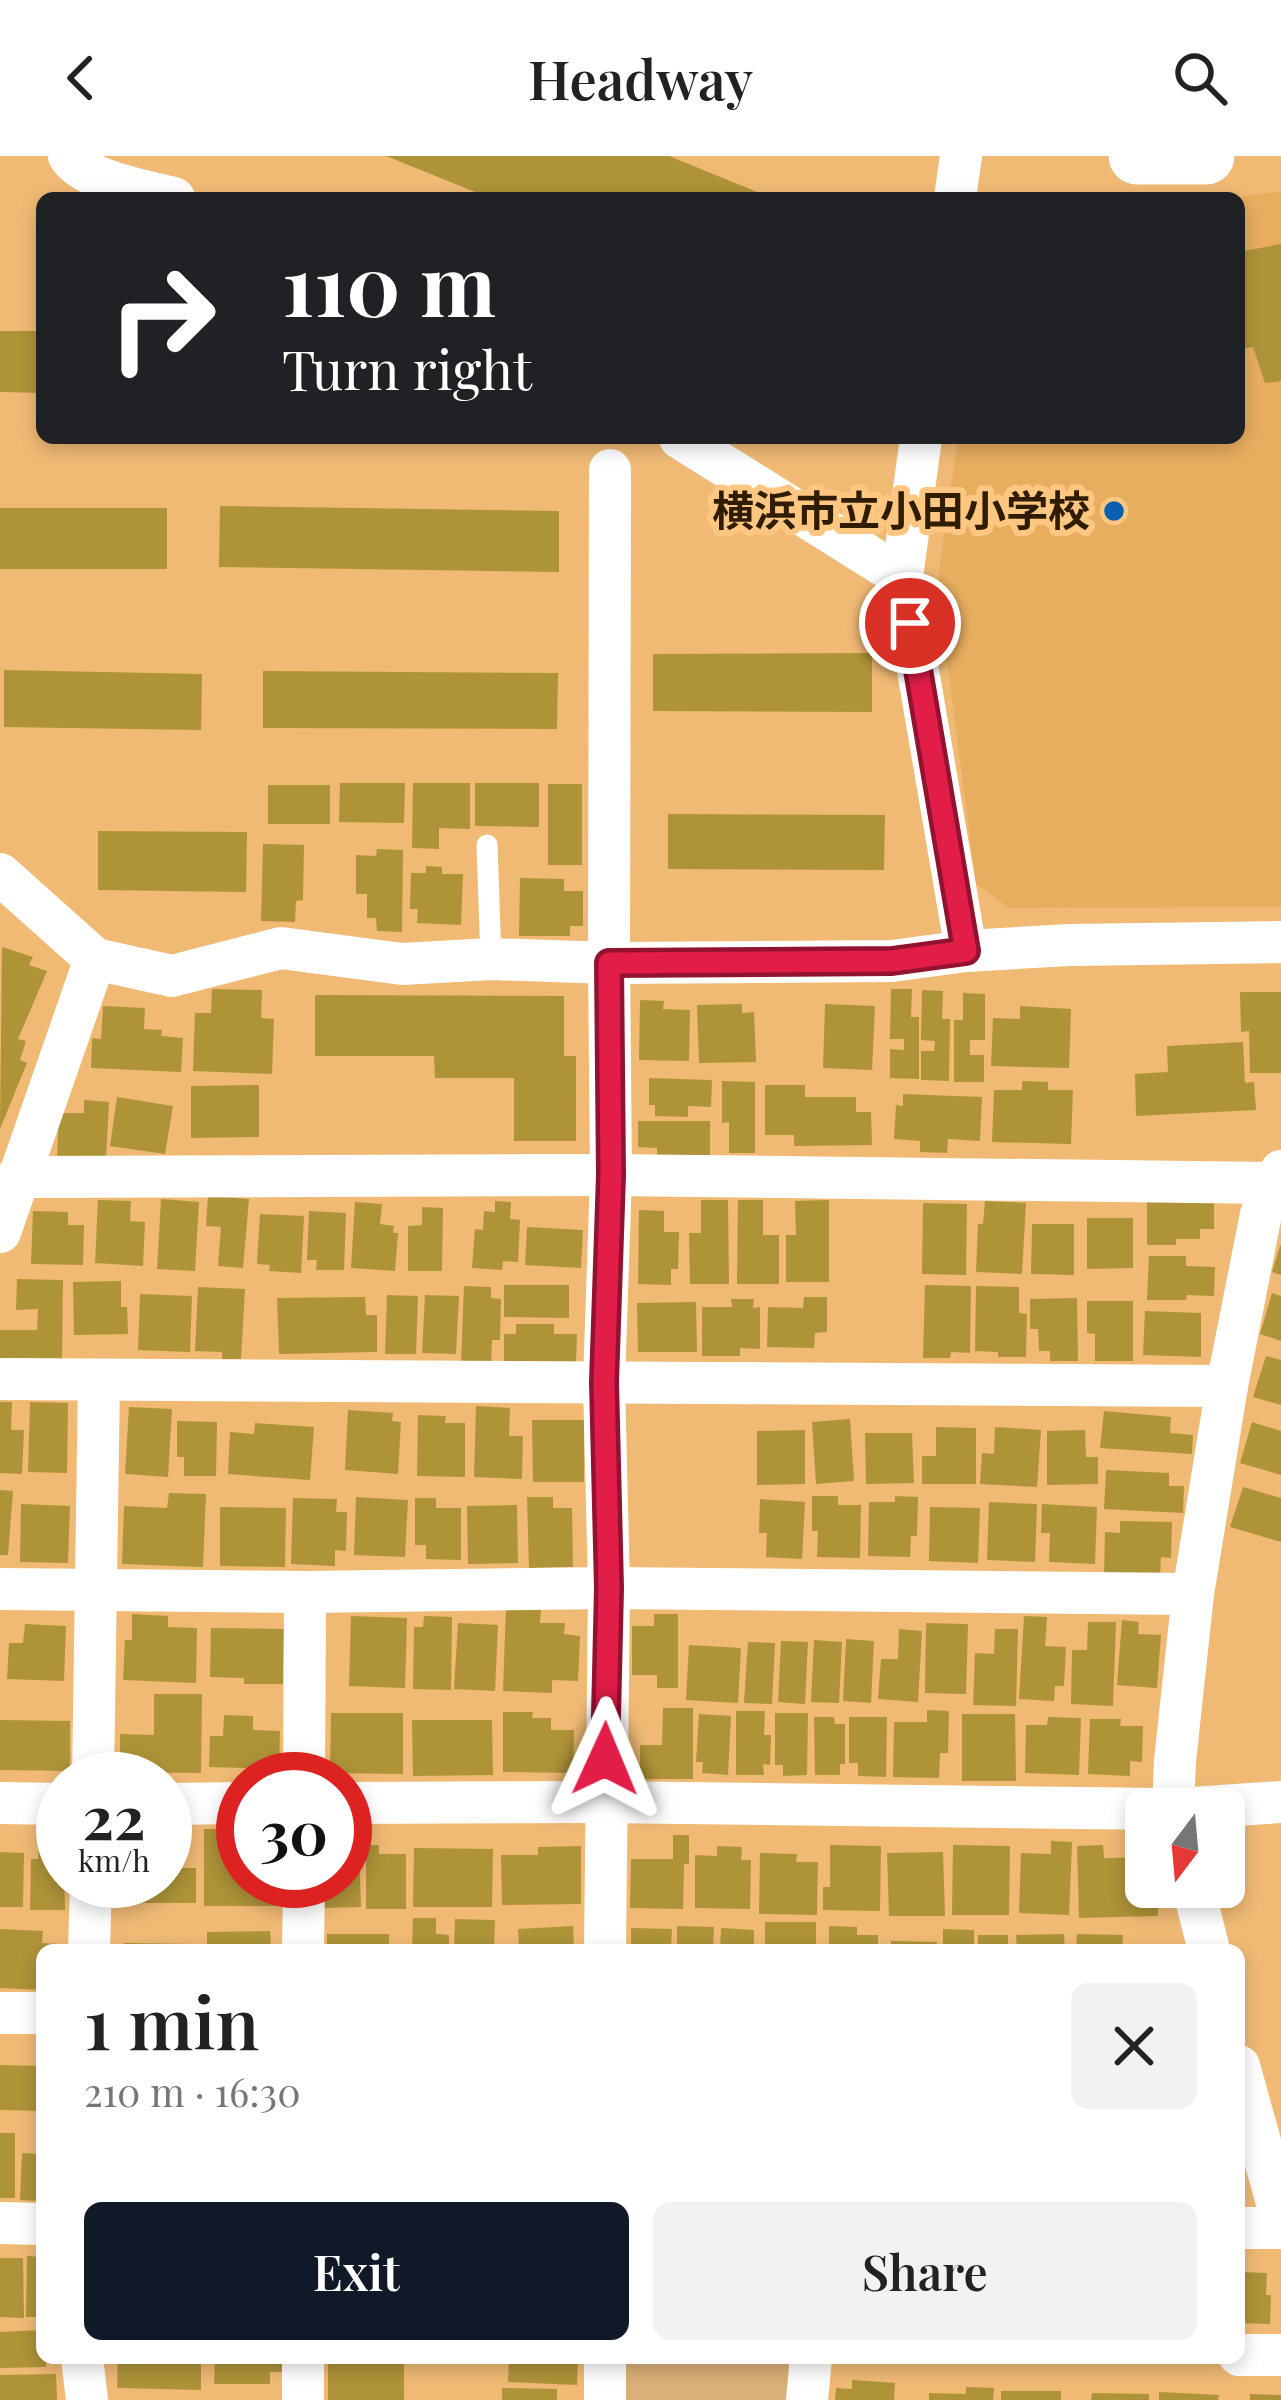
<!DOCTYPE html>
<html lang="en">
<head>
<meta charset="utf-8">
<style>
	body { margin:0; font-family:"Playfair Display","Noto Sans JP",serif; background:#f2f2f2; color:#222; height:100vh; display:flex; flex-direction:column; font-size:45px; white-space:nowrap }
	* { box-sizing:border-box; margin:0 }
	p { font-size:39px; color:#767676 }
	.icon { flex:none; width:66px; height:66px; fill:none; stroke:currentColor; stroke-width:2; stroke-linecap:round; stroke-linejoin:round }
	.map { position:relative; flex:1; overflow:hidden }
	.side { position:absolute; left:36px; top:1788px; width:1209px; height:420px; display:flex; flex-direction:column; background:#fff; border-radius:18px; box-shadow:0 6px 18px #0003 }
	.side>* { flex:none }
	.guide { position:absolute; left:36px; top:36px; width:1209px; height:252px; border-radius:18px; box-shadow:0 6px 18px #0003; background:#202124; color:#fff; overflow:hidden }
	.needle { width:78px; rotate:196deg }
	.fabs { position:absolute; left:1125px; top:1632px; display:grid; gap:24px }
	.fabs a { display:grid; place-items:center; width:120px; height:120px; border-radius:18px; background:#fff; box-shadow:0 6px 18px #0003; font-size:60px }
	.speed { position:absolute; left:36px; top:1596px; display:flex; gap:24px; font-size:60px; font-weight:700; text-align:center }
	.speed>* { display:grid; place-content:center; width:156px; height:156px; border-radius:50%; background:#fff; box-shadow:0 6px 18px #0003; line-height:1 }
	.speed small { font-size:30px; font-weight:400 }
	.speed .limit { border:18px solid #d22; background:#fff; color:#111 }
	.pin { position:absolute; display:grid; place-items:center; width:102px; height:102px; color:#fff; margin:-51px; border:6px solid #fff; border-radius:50%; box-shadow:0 3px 12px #0007 }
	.me { position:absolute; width:132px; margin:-66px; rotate:1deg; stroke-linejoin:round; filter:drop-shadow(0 0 9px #0008) }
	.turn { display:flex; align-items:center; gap:42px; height:252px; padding:0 48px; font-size:54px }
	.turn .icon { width:156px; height:156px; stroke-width:2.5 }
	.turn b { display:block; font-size:84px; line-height:102px }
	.round { display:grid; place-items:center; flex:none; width:126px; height:126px; border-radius:18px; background:#f2f2f2 }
	.head { display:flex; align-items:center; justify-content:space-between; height:204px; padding:0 48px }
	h1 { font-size:72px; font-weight:600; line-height:90px }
	.primary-button { display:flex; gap:24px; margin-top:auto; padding:24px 48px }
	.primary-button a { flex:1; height:138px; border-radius:18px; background:#111827; color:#fff; font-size:48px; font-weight:600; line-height:138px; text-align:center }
	.primary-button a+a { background:#f2f2f2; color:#222 }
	header { display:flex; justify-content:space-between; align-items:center; height:156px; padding:0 48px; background:#fff; font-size:54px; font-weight:600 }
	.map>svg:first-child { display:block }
	.built { fill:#e8ae60 }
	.green { fill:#daaf79 }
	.building { fill:#ae9338 }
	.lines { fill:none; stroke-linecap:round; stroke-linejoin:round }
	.lane { stroke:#fff; stroke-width:21 }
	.street { stroke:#fff; stroke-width:42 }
	.secondary { stroke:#fff; stroke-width:57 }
	.route-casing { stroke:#92132f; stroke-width:30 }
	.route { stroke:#e11d48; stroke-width:21 }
	.poi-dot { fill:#0960ae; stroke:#fdc782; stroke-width:4.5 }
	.labels { text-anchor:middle; stroke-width:12; stroke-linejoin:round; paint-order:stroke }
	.poi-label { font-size:42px; font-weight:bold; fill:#301c00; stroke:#fdc782; text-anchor:end }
</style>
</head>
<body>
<header><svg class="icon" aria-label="back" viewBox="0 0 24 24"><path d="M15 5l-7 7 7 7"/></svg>Headway<svg class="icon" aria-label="search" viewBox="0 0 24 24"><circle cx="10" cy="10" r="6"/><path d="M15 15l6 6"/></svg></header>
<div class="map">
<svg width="1281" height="2244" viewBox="0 0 1281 2244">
	<rect width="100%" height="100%" fill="#f0ba75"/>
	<path class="built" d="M1281 35V751L1009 752 976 728 937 428 958 282H1239V42H1232Z"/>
	<rect class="green" x="621" y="2202" width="167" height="42"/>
	<g class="building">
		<path d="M386 0H669L772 42H490Z"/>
		<path d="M1281 88V225L1265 227 1253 191 1239 193V96Z"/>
		<path d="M0 175H42V237L0 236Z"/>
		<path d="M220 350 559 355V416L219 411Z"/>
		<rect x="0" y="352" width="167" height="61"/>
		<path d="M872 497V556L653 555V498Z"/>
		<path d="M4 514 202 518 201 574 4 571Z"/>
		<path d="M263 515 558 517 557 573 263 572Z"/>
		<path d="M340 627H405L404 667 339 666Z"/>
		<path d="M413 627H470V673L439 672V693L412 692Z"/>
		<path d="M475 627H539V671L475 670Z"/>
		<rect x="548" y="628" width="34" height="81"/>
		<rect x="268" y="629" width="62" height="39"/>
		<path d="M668 658 885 659 884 714 668 713Z"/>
		<path d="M98 675 247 676 246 736 98 734Z"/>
		<path d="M263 688 304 689 303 744 296 745 295 766 261 765Z"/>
		<path d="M377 693 403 694 402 776 377 775 376 762H367V738H356V699L376 700Z"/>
		<path d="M426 710 442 711V718H463L461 769 417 767 418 753H410L411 717H426Z"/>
		<path d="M520 722 564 723V735H583V770H570V780H519Z"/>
		<path d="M2 791 33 801 29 809 47 815 18 883 26 885 20 904 27 907 0 973Z"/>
		<path d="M212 833 262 834 261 862 274 863 272 918 193 915 195 857H211Z"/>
		<path d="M891 833H912L911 861H919V923L890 922V893L904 894V883H890Z"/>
		<path d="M922 834 943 835 942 863H950L949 925 921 924V895H934L935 885 921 884Z"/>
		<path d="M1240 836H1281V917H1250L1249 875 1241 876Z"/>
		<path d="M963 837 985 838V884H970V899H984V926H954V864H963Z"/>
		<path d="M315 839 564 840V900H576V985H514V922H435L434 900H315Z"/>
		<path d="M640 844 664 845 663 853 690 854 689 905 639 904Z"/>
		<path d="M742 848V857L754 856 756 906 699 907 697 849Z"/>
		<path d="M825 848 875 850 872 914 823 912Z"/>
		<path d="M103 850 145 852 144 873 162 874 161 880 183 882 181 916 91 912 92 882 101 883Z"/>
		<path d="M1020 850 1071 853 1069 912 991 910 993 862 1020 863Z"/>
		<path d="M1243 886 1245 927 1254 926 1256 954 1136 960 1135 918 1168 916 1167 890Z"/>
		<path d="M649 922 712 924 711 951 688 950V961L655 960V949H649Z"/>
		<path d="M722 925 755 926V997H729V966L722 967Z"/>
		<path d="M1022 925 1048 926V934H1073L1071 988 992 986 994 934H1022Z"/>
		<path d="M259 929V981L191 982V930Z"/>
		<path d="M765 929H805V941H856V956H871L872 989 794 990V979H765Z"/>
		<path d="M903 938 982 941 980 985 948 983 947 997 920 996V985L894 983 896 949 903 950Z"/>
		<path d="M117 941 173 950 165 998 110 990Z"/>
		<path d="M84 944 109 946 106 1003 57 1001 59 957H84Z"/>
		<path d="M638 965H710V1001L657 1002V992L638 991Z"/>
		<path d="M208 1040 249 1043 243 1112 218 1110 221 1071 206 1070Z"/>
		<path d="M161 1043 199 1046 195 1115 157 1113Z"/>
		<path d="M98 1044 131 1045 130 1065 145 1066 143 1110 95 1107Z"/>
		<path d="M701 1044H728L729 1128H690L689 1077H701Z"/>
		<path d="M738 1044H763V1079H779V1128H737Z"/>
		<path d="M829 1044V1126H786V1079H796L795 1045Z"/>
		<path d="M495 1045 511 1046 510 1063 520 1064 518 1106 503 1105 502 1114 472 1112 475 1073 483 1074 484 1055 495 1056Z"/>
		<path d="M985 1045 1026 1047 1022 1118 976 1116 978 1068H983Z"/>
		<path d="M1147 1045H1214V1073H1200V1083H1176V1089H1147Z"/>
		<path d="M355 1046 382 1048 380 1068 394 1070 393 1077H398L395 1115 351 1112Z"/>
		<path d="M923 1047 967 1048 966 1119 922 1118Z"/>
		<path d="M422 1051 443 1052 442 1115H408V1070L422 1069Z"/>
		<path d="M639 1054 664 1055V1076H679L678 1113H671V1129L638 1128Z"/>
		<path d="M33 1055 68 1056V1069H84L83 1109 31 1108Z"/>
		<path d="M309 1055 346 1057 344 1114H316L317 1104H307Z"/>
		<path d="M260 1058 304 1060 301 1117 269 1115 270 1109 257 1108Z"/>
		<path d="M1087 1062H1133V1112L1087 1113Z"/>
		<path d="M1032 1068H1074V1119L1031 1118Z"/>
		<path d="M527 1071 583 1074 581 1112 525 1109Z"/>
		<path d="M1280 1090H1281V1119L1272 1116Z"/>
		<path d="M1149 1100H1186V1110L1215 1111 1214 1140 1187 1139 1186 1144H1147Z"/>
		<path d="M17 1123 63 1124 62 1203 0 1202V1174H37L38 1153 16 1154Z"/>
		<path d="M121 1125V1151H127L128 1178 74 1179 73 1126Z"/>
		<path d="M504 1129H569V1162L504 1161Z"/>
		<path d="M925 1129 971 1130 970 1197 951 1196 950 1202H923Z"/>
		<path d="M464 1130 491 1131V1142L501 1143 500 1184H492L491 1208 461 1206Z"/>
		<path d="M976 1130 1019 1131V1157L1027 1158 1026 1201H998V1196L975 1195Z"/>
		<path d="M198 1131 245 1133 241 1203H222V1196L195 1195Z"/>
		<path d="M1272 1137 1281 1140V1185L1260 1178Z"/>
		<path d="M140 1138 192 1140 190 1196 138 1194Z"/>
		<path d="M387 1139 418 1140 416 1198H385Z"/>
		<path d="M425 1139 459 1140 456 1198 422 1197Z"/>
		<path d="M365 1141 366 1159H377V1196L279 1198 277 1142Z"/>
		<path d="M804 1141H827V1176L815 1177 814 1192 767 1191 768 1151 803 1152Z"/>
		<path d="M1077 1142 1078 1205H1050V1195H1039L1038 1173H1030V1143Z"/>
		<path d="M731 1143H754L753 1152 760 1151V1193L740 1192V1200H702V1151H732Z"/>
		<path d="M1087 1145H1133V1205H1095V1178L1087 1177Z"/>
		<path d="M696 1146 697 1196H638L637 1147Z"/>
		<path d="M1145 1155 1201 1157V1201L1143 1199Z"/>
		<path d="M516 1168H554V1178H577L576 1207 504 1206V1178H516Z"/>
		<path d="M1266 1200 1281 1204V1249L1253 1241Z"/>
		<path d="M0 1246H12L11 1274H24L22 1318 0 1317Z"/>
		<path d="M30 1246 68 1247 67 1317 28 1316Z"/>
		<path d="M476 1250 510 1252 509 1280H523L522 1323 474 1321Z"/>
		<path d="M129 1251 172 1253 168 1321 125 1318Z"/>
		<path d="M348 1254 393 1257 392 1265 401 1266 398 1318 345 1314Z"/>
		<path d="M1104 1255 1171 1261 1170 1277 1193 1279 1192 1298 1100 1292Z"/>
		<path d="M418 1259 446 1260 445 1267H465V1321L417 1320Z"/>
		<path d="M850 1263 854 1325 816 1328 812 1266Z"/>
		<path d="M532 1264H584V1326H533Z"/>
		<path d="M177 1265 217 1266 216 1320H184V1301H177Z"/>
		<path d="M1252 1266 1281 1275V1319L1240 1307Z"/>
		<path d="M255 1267 314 1271 310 1324 228 1318 230 1276 254 1278Z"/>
		<path d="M936 1271 976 1272V1328H922V1300H936Z"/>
		<path d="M995 1271 1041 1274 1037 1331 980 1328 982 1297 994 1298Z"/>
		<path d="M805 1274V1328L757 1329V1275Z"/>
		<path d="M1085 1274 1086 1301H1098V1328L1047 1329V1275Z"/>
		<path d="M865 1277H912L914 1327 866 1328Z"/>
		<path d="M1106 1314 1169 1317V1330H1184L1183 1357 1104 1353Z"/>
		<path d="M1243 1331 1281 1342V1386L1230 1371Z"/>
		<path d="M0 1334 13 1335 8 1399H0Z"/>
		<path d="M169 1337 206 1338 203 1411 122 1408 124 1350 167 1352Z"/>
		<path d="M812 1340H838V1349H861L860 1402 817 1401 818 1375H812Z"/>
		<path d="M895 1340 918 1341 917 1380H911L910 1401 868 1400 869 1346H895Z"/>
		<path d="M356 1341 408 1344 405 1401 354 1399Z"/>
		<path d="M527 1341H553V1352H572L573 1411 529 1412Z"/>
		<path d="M293 1342 337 1343 336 1356H347L346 1395 335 1394V1410L291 1408Z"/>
		<path d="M415 1342H436V1352H461V1404L426 1403V1389H415Z"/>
		<path d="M760 1343 805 1346 802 1403 766 1401 767 1377H759Z"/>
		<path d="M989 1346 1037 1348 1035 1406 987 1404Z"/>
		<path d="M21 1348 70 1350 68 1407 20 1406Z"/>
		<path d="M1042 1348 1097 1351 1095 1408 1049 1406 1050 1377H1041Z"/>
		<path d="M517 1349 518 1407 468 1408 467 1350Z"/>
		<path d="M220 1351 286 1352 285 1411 220 1410Z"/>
		<path d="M930 1351 980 1352 978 1407 929 1405Z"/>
		<path d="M1120 1365 1172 1366 1171 1402 1161 1401 1160 1421 1104 1420 1105 1376 1120 1377Z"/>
		<path d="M506 1451 541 1453 540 1467H565L564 1478 580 1480 578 1525 552 1524V1537L503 1535Z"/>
		<path d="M132 1458 168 1460V1471L197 1472 196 1527 123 1524 125 1484H132Z"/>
		<path d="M654 1458H678V1532H657V1519H632V1470H654Z"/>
		<path d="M351 1460 407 1462 405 1532 349 1530Z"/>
		<path d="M424 1460 452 1461 451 1534 413 1533 414 1471H423Z"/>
		<path d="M1024 1460 1047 1461 1045 1490 1066 1491 1064 1530H1055L1054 1545 1019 1543Z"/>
		<path d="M1122 1464 1139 1466 1138 1478 1161 1479 1157 1532 1117 1529Z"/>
		<path d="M1088 1466H1116L1113 1550 1071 1548 1072 1494H1087Z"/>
		<path d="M458 1467 498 1469 495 1535 454 1533Z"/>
		<path d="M926 1467 968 1468 966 1538 925 1537Z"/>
		<path d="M25 1468 66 1470 64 1525 7 1523 9 1487H23Z"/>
		<path d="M211 1472 284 1473 283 1528H244V1522L210 1521Z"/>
		<path d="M899 1473 922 1475 918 1546 878 1543 881 1503H898Z"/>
		<path d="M995 1473H1018L1016 1550 973 1549 975 1497 994 1498Z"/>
		<path d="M846 1483 874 1485 871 1547 843 1545Z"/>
		<path d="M814 1484 842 1486 839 1547 811 1546Z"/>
		<path d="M781 1485 808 1486 805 1548 778 1546Z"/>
		<path d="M748 1486 775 1487 772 1548 744 1547Z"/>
		<path d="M689 1489 741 1492 738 1547 686 1544Z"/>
		<path d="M154 1538H202L201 1617 120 1616V1578L154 1579Z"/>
		<path d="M663 1552H693V1623H640V1589H662Z"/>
		<path d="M927 1554 949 1555 948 1597H940L939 1622 893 1621 894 1566H927Z"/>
		<path d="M736 1555H765L764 1579H771L770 1609 763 1608 764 1619H736Z"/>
		<path d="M503 1556H533L532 1562H551V1574H574L573 1617 503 1616Z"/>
		<path d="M331 1557H403V1618L330 1617Z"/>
		<path d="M775 1557H808L807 1619 783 1620V1609H775Z"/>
		<path d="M699 1558 731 1560 728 1619 702 1617 703 1606H696Z"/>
		<path d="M962 1558H1015L1016 1625H962Z"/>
		<path d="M224 1559 253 1560V1574L280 1575 279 1613 209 1611 210 1580H223Z"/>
		<path d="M814 1561H834L835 1568H845V1608H840V1619H815Z"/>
		<path d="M849 1561H887L886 1621 858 1620V1607H849Z"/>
		<path d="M1048 1561 1081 1562 1079 1619 1025 1617 1026 1569H1047Z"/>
		<path d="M1090 1563H1121L1120 1570H1143L1142 1606 1130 1605V1620L1088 1618Z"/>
		<path d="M0 1564 70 1565V1615L0 1614Z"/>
		<path d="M412 1564H492L493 1619 413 1620Z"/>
		<path d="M204 1673H221V1689H243V1725H284L285 1742H275V1750H204Z"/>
		<path d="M673 1679H689V1708H684L683 1753 630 1752 631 1703H673Z"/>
		<path d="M1051 1685 1072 1686 1069 1759 1019 1757 1021 1697 1051 1698Z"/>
		<path d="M39 1689H63L65 1754H30L31 1703H38Z"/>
		<path d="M366 1689H379V1698H406V1753H366Z"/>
		<path d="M830 1689 881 1690 880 1755 823 1754V1731H830Z"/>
		<path d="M953 1689 1010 1690 1009 1759H952Z"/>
		<path d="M1103 1689 1104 1702 1146 1701V1731H1158V1760L1079 1762 1077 1690Z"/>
		<path d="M345 1690H359L361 1751 321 1752V1725H345Z"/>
		<path d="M581 1690V1748L502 1749 501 1699H538V1691Z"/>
		<path d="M717 1690 742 1691 741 1704H751L750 1753 695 1752V1699L717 1700Z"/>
		<path d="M414 1692 493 1693 492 1751H413Z"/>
		<path d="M0 1696 24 1697 23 1751H0Z"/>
		<path d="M943 1696 945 1760H889L887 1697Z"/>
		<path d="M760 1697 797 1698 796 1706H818L817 1759 759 1758Z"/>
		<path d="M165 1702H178V1712H196V1747H134V1725H165Z"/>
		<path d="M413 1762H436V1778L449 1779V1794H412Z"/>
		<path d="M455 1763 495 1764 494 1794H454Z"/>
		<rect x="765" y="1766" width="51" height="28"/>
		<path d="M573 1770 574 1794H519L518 1773Z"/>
		<path d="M677 1770 714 1771 713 1794H677Z"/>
		<path d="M829 1770 857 1771V1779H878V1794H829Z"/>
		<path d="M631 1772 672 1773 671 1794H631Z"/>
		<path d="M721 1772 754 1774V1794H720Z"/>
		<path d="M0 1773 43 1775 42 1787 58 1788V1794H42V1834L0 1832Z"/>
		<path d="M943 1773 974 1774V1794H943Z"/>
		<path d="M270 1775 271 1794H207V1776Z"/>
		<rect x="327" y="1778" width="62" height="16"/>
		<path d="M1064 1778 1065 1794H1017L1016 1779Z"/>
		<path d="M1077 1778 1123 1779 1122 1794H1076Z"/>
		<rect x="978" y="1779" width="30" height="15"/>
		<path d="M891 1785 937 1786 936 1794H891Z"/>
		<path d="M124 1787 195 1788V1794H124Z"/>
		<path d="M0 1909 42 1910V1955L0 1954Z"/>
		<rect x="0" y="1977" width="15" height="65"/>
		<path d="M22 1997 42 1998V2045L20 2044Z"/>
		<path d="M27 2100 42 2101V2161H26Z"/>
		<path d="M0 2102H23L24 2162 0 2161Z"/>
		<path d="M1239 2116 1267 2117 1266 2139H1271L1270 2168 1239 2167Z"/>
		<path d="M42 2174V2202H46V2211L0 2212V2176Z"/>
		<path d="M118 2202H201V2234L117 2232Z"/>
		<path d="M215 2202H282V2216H270V2228H214Z"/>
		<rect x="328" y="2202" width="76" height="42"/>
		<path d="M509 2202H578L577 2229 508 2226Z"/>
		<path d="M56 2218 57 2244H0V2219Z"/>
		<path d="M852 2224 895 2227 894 2244H835L836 2232 852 2233Z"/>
		<path d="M966 2231 994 2232 993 2244H929V2237L966 2238Z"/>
		<path d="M502 2232 557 2233V2244H502Z"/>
		<rect x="1001" y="2235" width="60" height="9"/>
		<path d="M1159 2236 1219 2239 1218 2244H1159Z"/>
		<path d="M1092 2237 1149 2238V2244H1091Z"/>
		<path d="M1250 2238 1281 2239V2244H1250Z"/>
	</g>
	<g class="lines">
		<path class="lane" d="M487 689 491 803"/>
		<g class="street">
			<path d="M69 0C84 25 146 35 174 42"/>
			<path d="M955 42 961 0"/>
			<path d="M680 282 902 421"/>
			<path d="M921 282 902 421 966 795"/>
			<path d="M0 718 95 803 172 820 281 792 402 808 491 803 609 807 892 805 966 795 1069 789 1281 786"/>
			<path d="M17 1021 611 1019 1276 1027"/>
			<path d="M0 1076 95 803"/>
			<path d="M0 1223 1227 1230"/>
			<path d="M0 1433 305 1436 609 1432 1193 1438"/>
			<path d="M93 1623 99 1224"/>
			<path d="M304 1623 305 1436"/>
			<path d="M0 1647 63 1648"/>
			<path d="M345 1647 604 1646 1164 1653"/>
			<path d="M165 1648 243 1647"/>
			<path d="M1173 1653 1175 1605 1193 1438 1227 1230 1261 1058 1281 1015"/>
			<path d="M1175 1653 1281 1646"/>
			<path d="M1193 1731 1209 1794"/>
			<path d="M89 1794 91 1725"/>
			<path d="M303 1794 304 1725"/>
			<path d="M605 1794 609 1432 604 1226 611 1019 609 807 610 314"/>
			<path d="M0 1857H42"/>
			<path d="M1239 1910 1281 2061"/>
			<path d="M0 2067 42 2068"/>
			<path d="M1239 2072H1281"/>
			<path d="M1239 2199H1281"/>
			<path d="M82 2202 87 2244"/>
			<path d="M605 2202V2244"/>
			<path d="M303 2244V2202"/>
			<path d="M807 2244 811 2202"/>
		</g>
		<path class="secondary" d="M1137 0H1206"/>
	</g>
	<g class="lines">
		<g class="route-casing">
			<path id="route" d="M605 1603 609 1432 604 1226 611 1019 609 807 892 805 966 795 910 467"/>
		</g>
		<use href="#route" class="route"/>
	</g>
	<circle class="poi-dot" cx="1114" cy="355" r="12"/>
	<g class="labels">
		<g class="poi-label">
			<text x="1090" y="370">横浜市立小田小学校</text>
		</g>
	</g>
</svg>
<div class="fabs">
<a><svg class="needle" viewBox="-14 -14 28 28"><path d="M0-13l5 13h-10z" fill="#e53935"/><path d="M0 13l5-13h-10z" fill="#767676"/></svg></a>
</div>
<div class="speed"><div>22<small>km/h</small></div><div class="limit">30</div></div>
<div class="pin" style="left:910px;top:467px;background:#d93025"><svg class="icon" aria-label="arrive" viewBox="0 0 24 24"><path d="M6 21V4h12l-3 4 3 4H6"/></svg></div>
<svg class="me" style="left:605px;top:1603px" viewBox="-20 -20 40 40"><path d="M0-17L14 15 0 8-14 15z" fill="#e11d48" stroke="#fff" stroke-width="4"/></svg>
<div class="guide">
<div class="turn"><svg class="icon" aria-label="right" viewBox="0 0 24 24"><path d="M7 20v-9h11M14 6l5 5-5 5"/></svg><div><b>110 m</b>Turn right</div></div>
</div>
<section class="side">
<div class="head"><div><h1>1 min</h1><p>210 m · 16:30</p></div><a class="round"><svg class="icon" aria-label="close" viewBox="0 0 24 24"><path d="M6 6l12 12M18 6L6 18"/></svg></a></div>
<div class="primary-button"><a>Exit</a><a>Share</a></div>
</section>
</div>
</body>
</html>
